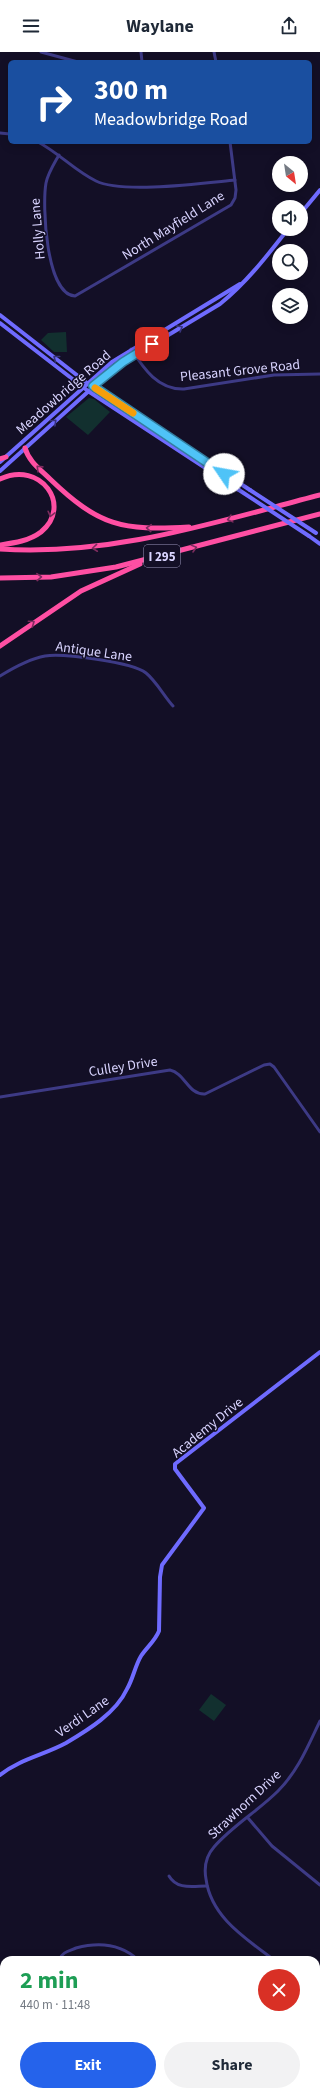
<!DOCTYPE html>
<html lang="en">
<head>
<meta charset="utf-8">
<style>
	body { margin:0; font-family:"Source Sans 3",sans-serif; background:#f2f2f3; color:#1f2937; height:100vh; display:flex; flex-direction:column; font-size:15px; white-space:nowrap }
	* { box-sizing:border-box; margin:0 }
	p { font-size:13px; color:#747a83 }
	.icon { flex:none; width:22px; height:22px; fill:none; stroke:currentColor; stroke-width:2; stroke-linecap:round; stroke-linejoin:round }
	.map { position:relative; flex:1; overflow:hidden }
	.details { position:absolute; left:0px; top:1904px; width:320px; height:140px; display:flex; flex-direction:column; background:#fff; border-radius:12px 12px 0 0; box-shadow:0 2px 10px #0003 }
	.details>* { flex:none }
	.banner { position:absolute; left:8px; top:8px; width:304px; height:84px; border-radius:6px; box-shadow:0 2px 10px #0003; background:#1a4fa0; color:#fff; overflow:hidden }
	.needle { width:26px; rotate:150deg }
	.buttons { position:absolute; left:272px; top:104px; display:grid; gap:8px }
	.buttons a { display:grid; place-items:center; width:36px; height:36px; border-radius:50%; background:#fff; box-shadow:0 2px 10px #0003; font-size:20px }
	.pin { position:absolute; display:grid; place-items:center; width:34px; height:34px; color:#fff; margin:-17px; border-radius:8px; box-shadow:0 2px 6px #0006 }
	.me { position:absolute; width:44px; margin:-22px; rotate:303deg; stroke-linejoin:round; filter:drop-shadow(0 0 3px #0008) }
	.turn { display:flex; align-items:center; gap:14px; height:84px; padding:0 20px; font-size:18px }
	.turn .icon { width:52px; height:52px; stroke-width:2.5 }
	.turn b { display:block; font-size:28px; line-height:34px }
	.round { display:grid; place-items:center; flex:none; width:42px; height:42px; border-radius:21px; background:#f2f2f3 }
	.overview { display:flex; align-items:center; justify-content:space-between; height:68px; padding:0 20px }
	h1 { font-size:24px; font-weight:700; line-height:30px; color:#1e9e55 }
	.action { display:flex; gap:8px; margin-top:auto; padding:8px 20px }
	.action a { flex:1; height:46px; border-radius:24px; background:#2563eb; color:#fff; font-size:16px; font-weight:700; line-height:46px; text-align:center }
	.action a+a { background:#f2f2f3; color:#1f2937 }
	header { display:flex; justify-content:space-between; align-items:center; height:52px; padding:0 20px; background:#fff; font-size:18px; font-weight:700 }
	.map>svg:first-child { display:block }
	.green { fill:#12302f }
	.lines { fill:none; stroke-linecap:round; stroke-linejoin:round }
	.street { stroke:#3d3a85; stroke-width:3 }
	.secondary { stroke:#6f6bff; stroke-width:4 }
	.highway { stroke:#ff4fa3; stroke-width:5 }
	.secondary-bridge { stroke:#6f6bff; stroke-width:4 }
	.oneway { stroke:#38347d }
	.oneway2 { stroke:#7d2c5e }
	.route-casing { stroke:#337fa1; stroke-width:10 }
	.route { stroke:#4fc3f7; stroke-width:7 }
	.slow { stroke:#f59e0b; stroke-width:7 }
	.labels { text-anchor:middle; stroke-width:3; stroke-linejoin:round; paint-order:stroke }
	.shield { fill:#130f26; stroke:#9e99be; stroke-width:1 }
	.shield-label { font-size:13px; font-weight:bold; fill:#d9d4ff }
	.street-label { font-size:14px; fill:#d9d4ff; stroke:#130f26 }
</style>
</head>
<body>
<header><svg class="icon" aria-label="menu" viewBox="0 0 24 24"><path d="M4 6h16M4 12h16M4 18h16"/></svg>Waylane<svg class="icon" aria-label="share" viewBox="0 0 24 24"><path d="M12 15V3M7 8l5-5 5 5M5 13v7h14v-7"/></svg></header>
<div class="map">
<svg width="320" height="2044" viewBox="0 0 320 2044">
	<rect width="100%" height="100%" fill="#130f26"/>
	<g class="green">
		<path d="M66 280 67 300H54L41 288 48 281Z"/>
		<path d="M89 346 94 347 110 360 88 383 66 365Z"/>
		<path d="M211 1642 226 1653 214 1669 199 1658Z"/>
	</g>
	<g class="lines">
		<g class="street">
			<path d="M41 0 78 10"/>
			<path d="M141 0 142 10"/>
			<path d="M214 0 216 10"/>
			<path d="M0 81 10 82"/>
			<path d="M38 90C59 101 75 119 96 129 122 142 204 131 235 128"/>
			<path d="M59 103C54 112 48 121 46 131 42 153 46 243 75 244L231 153 235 146 236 138 230 90"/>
			<path d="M131 297C144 317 158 338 184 337L274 323 320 322"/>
			<path d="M0 624C13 616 29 607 45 604 62 601 132 610 146 621 156 629 164 644 173 654"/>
			<path d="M0 1045 170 1018C185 1021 188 1043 205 1042L264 1013 270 1012 274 1015 320 1080"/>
			<path d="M248 1766 272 1794 320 1833"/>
			<path d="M169 1824C177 1838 193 1834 207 1834"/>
			<path d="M59 1908C62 1900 69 1899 76 1896 99 1890 121 1892 138 1908"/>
			<path d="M274 1908C245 1886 211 1865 206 1827 204 1816 206 1804 214 1795 232 1774 258 1759 278 1739 298 1719 308 1694 320 1669"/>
			<path d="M316 1935 320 1938"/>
			<path d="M0 1960 4 1973"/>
			<path d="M0 1989 4 1987"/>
			<path d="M95 2040 100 2044"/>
			<path d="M187 2040 191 2044"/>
			<path d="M28 2044 31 2040"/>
			<path d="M198 2044 202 2040"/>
		</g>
		<g class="secondary">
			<path d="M301 161 320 138"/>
			<path d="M0 263 87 331 250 438"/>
			<path d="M0 271 88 339 239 438"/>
			<path d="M0 410 112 310 240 232"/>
			<path d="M0 419 111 319 135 303 220 252C247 230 267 204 288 177"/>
			<path d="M309 484 320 492"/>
			<path d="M0 1723C20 1707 44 1703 66 1691 88 1678 116 1661 127 1637 133 1627 135 1614 141 1604 147 1595 155 1589 159 1579L160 1525 162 1513 204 1456 175 1417V1412L320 1300"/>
			<path d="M316 2011 320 2007"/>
			<path d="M285 2044 288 2040"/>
		</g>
		<g class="highway">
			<path d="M25 396C29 410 41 418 50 427 99 474 122 479 189 475"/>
			<path d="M0 407 6 405"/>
			<path d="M0 427C41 408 73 454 41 480 29 489 14 491 0 493"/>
			<path d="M0 497C113 504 212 471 320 443"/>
			<path d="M0 526 51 525 116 515 320 462"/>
			<path d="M0 594 81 539 140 512"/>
		</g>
		<g class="secondary-bridge">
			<path d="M239 438 309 484"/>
			<path d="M250 438 316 481"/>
		</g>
	</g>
	<defs><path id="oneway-chevron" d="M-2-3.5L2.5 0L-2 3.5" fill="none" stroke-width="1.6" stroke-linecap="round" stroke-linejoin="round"/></defs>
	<g class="oneway">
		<use href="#oneway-chevron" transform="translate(180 276) rotate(-31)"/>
		<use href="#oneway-chevron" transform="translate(56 306) rotate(-142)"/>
		<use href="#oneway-chevron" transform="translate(54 370) rotate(-43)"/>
	</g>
	<g class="oneway2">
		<use href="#oneway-chevron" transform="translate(39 416) rotate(-136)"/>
		<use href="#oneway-chevron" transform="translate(51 462) rotate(104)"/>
		<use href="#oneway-chevron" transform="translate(230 467) rotate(165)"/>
		<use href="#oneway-chevron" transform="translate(149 476) rotate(-177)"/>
		<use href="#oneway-chevron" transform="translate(95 496) rotate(174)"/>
		<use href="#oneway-chevron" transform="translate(194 496) rotate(-15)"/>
		<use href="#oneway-chevron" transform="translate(39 525) rotate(-2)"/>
		<use href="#oneway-chevron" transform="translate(32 571) rotate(-35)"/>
	</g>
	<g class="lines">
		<g class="route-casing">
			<path id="route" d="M152 292 123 310 93 334 224 422"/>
		</g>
		<use href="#route" class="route"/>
		<path class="slow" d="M95 336 133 361"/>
	</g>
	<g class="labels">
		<rect class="shield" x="144" y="493" width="36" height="22" rx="3"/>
		<g class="shield-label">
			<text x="162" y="509">I 295</text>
		</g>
		<g class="street-label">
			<text transform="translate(173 173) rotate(-32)" y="5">North Mayfield Lane</text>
			<text transform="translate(37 177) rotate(-95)" y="5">Holly Lane</text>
			<text transform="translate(240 318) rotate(-6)" y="5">Pleasant Grove Road</text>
			<text transform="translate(63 340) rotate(-41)" y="5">Meadowbridge Road</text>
			<text transform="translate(94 599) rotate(8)" y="5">Antique Lane</text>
			<text transform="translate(123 1014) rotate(-9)" y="5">Culley Drive</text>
			<text transform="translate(207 1375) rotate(-39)" y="5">Academy Drive</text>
			<text transform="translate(82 1664) rotate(-35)" y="5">Verdi Lane</text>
			<text transform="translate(244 1752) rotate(-43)" y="5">Strawhorn Drive</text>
		</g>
	</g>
</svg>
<div class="buttons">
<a><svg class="needle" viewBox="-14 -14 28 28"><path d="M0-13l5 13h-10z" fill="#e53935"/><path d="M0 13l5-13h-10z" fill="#747a83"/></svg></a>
<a><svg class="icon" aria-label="sound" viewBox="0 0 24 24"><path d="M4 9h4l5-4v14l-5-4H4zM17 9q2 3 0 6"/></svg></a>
<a><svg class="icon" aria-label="search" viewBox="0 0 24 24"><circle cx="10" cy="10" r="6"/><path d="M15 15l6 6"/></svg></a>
<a><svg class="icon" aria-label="layers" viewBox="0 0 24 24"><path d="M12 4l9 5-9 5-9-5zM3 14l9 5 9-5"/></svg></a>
</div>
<div class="pin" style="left:152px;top:292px;background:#d93025"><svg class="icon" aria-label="arrive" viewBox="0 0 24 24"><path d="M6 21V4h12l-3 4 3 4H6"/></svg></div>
<svg class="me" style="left:224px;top:422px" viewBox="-20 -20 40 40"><circle r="19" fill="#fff"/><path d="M0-13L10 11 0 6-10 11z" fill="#4fc3f7"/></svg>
<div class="banner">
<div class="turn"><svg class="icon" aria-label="right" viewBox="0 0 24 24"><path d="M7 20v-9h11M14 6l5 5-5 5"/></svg><div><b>300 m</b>Meadowbridge Road</div></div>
</div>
<section class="details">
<div class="overview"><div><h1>2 min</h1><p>440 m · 11:48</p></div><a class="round" style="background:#d93025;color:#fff"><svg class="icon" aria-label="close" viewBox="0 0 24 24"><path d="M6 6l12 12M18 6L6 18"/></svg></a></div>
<div class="action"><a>Exit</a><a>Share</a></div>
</section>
</div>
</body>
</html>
